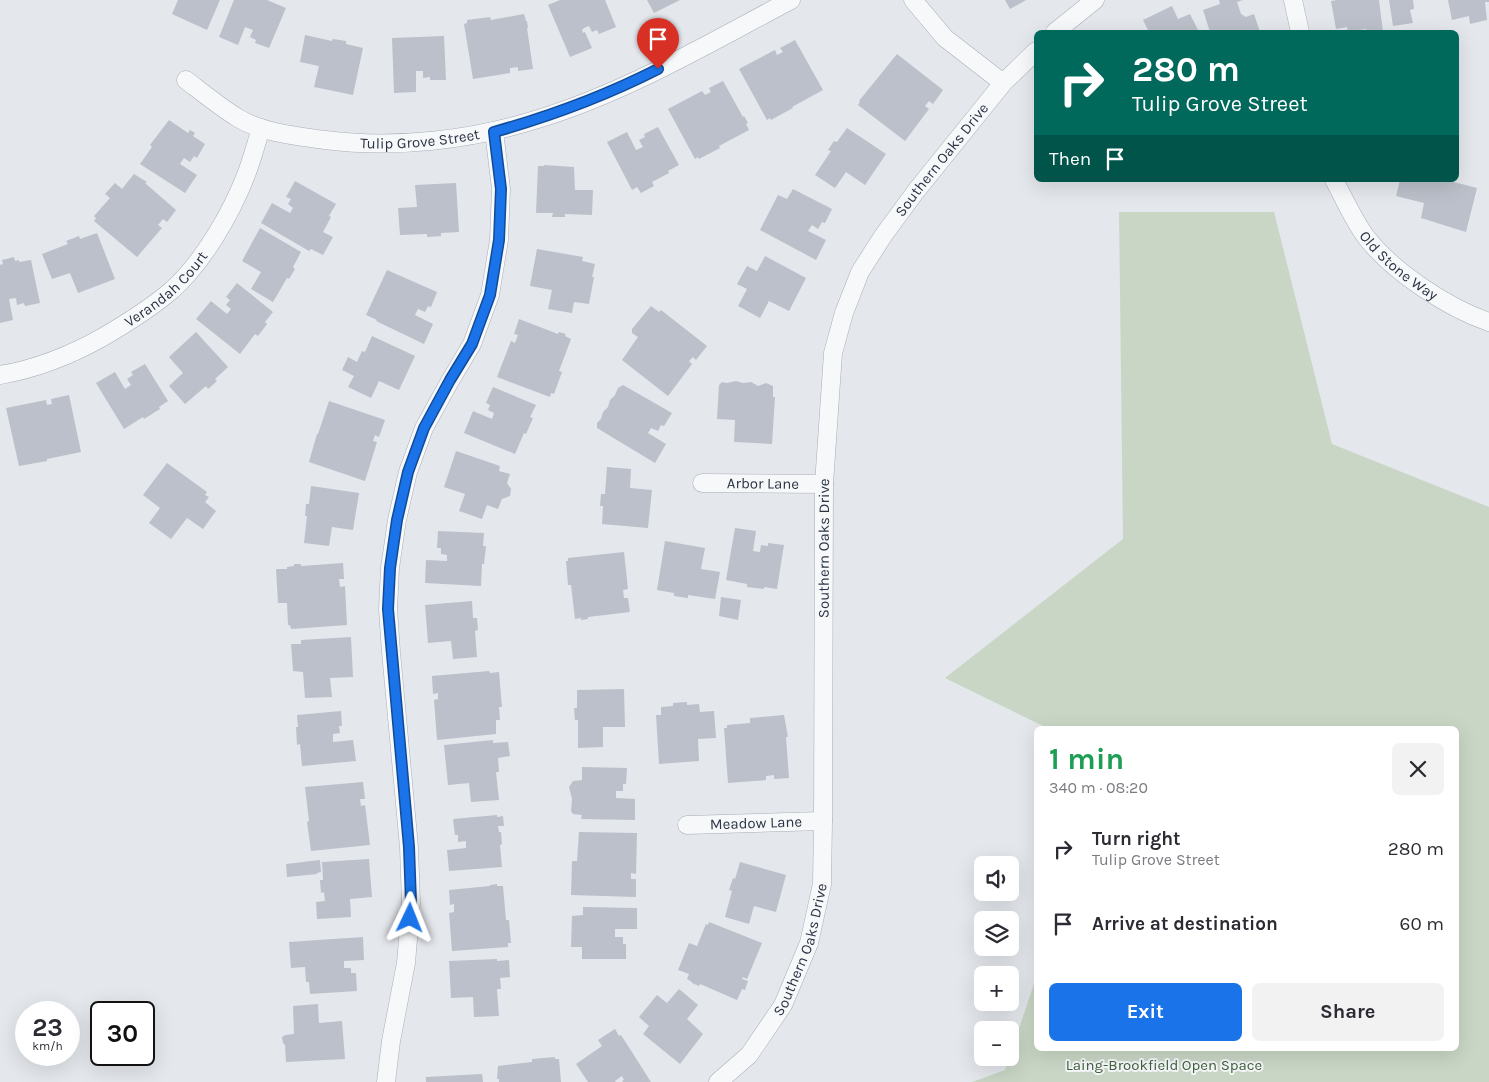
<!DOCTYPE html>
<html lang="en">
<head>
<meta charset="utf-8">
<style>
	body { margin:0; font-family:Karla,sans-serif; background:#f2f2f3; color:#2b2b33; height:100vh; display:flex; flex-direction:column; font-size:19px; white-space:nowrap }
	* { box-sizing:border-box; margin:0 }
	p { font-size:16px; color:#7c7c81 }
	.icon { flex:none; width:28px; height:28px; fill:none; stroke:currentColor; stroke-width:2; stroke-linecap:round; stroke-linejoin:round }
	.map { position:relative; flex:1; overflow:hidden }
	.panel { position:absolute; left:1034px; top:726px; width:425px; height:325px; display:flex; flex-direction:column; background:#fff; border-radius:8px; box-shadow:0 5px 20px #0002 }
	.panel>* { flex:none }
	.guide { position:absolute; left:1034px; top:30px; width:425px; height:152px; border-radius:8px; box-shadow:0 5px 20px #0002; background:#00695c; color:#fff; overflow:hidden }
	.fabs { position:absolute; left:974px; top:856px; display:grid; gap:10px }
	.fabs a { display:grid; place-items:center; width:45px; height:45px; border-radius:8px; background:#fff; box-shadow:0 5px 20px #0002; font-size:25px }
	.speed { position:absolute; left:15px; top:1001px; display:flex; gap:10px; font-size:25px; font-weight:700; text-align:center }
	.speed>* { display:grid; place-content:center; width:65px; height:65px; border-radius:50%; background:#fff; box-shadow:0 5px 20px #0002; line-height:1 }
	.speed small { font-size:12px; font-weight:400 }
	.speed .limit { border:2px solid #111; border-radius:8px; background:#fff; color:#111 }
	.pin { position:absolute; display:grid; place-items:center; width:42px; height:42px; color:#fff; margin:-51px -21px; border-radius:50% 50% 50% 0; rotate:-45deg; box-shadow:0 0 5px #0007 }
	.pin .icon { rotate:45deg }
	.me { position:absolute; width:55px; margin:-28px; rotate:2deg; stroke-linejoin:round; filter:drop-shadow(0 0 4px #0008) }
	.turn { display:flex; align-items:center; gap:18px; height:105px; padding:0 15px; font-size:22px }
	.turn .icon { width:65px; height:65px; stroke-width:2.5 }
	.turn b { display:block; font-size:35px; line-height:42px }
	.then { display:flex; align-items:center; height:48px; padding:0 15px; background:#0003; gap:10px; font-size:19px }
	.round { display:grid; place-items:center; flex:none; width:52px; height:52px; border-radius:8px; background:#f2f2f3 }
	.overview { display:flex; align-items:center; justify-content:space-between; height:85px; padding:0 15px }
	h1 { font-size:30px; font-weight:700; line-height:38px; color:#1e9e55 }
	.primary-button { display:flex; gap:10px; margin-top:auto; padding:10px 15px }
	.primary-button a { flex:1; height:58px; border-radius:8px; background:#1a73e8; color:#fff; font-size:20px; font-weight:700; line-height:58px; text-align:center }
	.primary-button a+a { background:#f2f2f3; color:#2b2b33 }
	ul { padding:0; list-style:none }
	li { display:flex; align-items:center; gap:15px; height:75px; padding:0 15px }
	li div { flex:1 }
	li b { display:block; font-size:19px }
	li em { font-style:normal }
	.map>svg:first-child { display:block }
	.green { fill:#c9d6c5 }
	.building { fill:#bbc0ca }
	.lines { fill:none; stroke-linecap:round; stroke-linejoin:round }
	.street-casing { stroke:#a9aeb7; stroke-width:19 }
	.street { stroke:#f7f8fa; stroke-width:18 }
	.route-casing { stroke:#114b97; stroke-width:12 }
	.route { stroke:#1a73e8; stroke-width:9 }
	.labels { text-anchor:middle; stroke-width:4; stroke-linejoin:round; paint-order:stroke }
	.street-label { font-size:15px; fill:#2b3445; stroke:#f4f6f9 }
	.park-label { font-size:15px; fill:#3f6138; stroke:#f4f6f9 }
</style>
</head>
<body>
<div class="map">
<svg width="1489" height="1082" viewBox="0 0 1489 1082">
	<rect width="100%" height="100%" fill="#e4e7ec"/>
	<path class="green" d="M1119 212H1274L1332 444 1489 507V1082H972L1005 1070 1036 978V1049H1456V729H1049L945 678 1123 539Z"/>
	<g class="building">
		<path d="M178 0H220L207 30 172 14Z"/>
		<path d="M234 0H267L286 8 269 48 255 43 256 40 250 37 253 30 245 27 238 45 219 37Z"/>
		<path d="M560 0H605L616 27 599 34 597 30 592 32 589 26 584 28 582 30 583 33 585 32 592 48 570 57 548 5Z"/>
		<path d="M647 0H680L654 13Z"/>
		<path d="M1005 0H1026L1010 9Z"/>
		<path d="M1219 0H1243L1237 2 1241 14 1246 17 1254 14 1260 32H1210L1203 10 1220 4Z"/>
		<path d="M1337 0H1379L1383 32H1367L1366 29 1348 32 1347 27 1336 29 1331 1Z"/>
		<path d="M1389 0H1413L1414 9 1410 10 1413 23 1393 26Z"/>
		<path d="M1448 0H1489V2H1485L1487 20 1470 24 1469 16 1452 20Z"/>
		<path d="M1172 6 1178 19 1190 14 1199 32H1149L1143 20Z"/>
		<path d="M524 14 526 21H527L528 28H527L533 69 518 71V67L510 68V73L473 79 464 24 467 23V20L490 17 491 20Z"/>
		<path d="M305 35 332 41 333 39 346 41V44L363 48 353 95 314 87 319 66 300 62Z"/>
		<path d="M444 36 446 80H430V77L423 78V71H416V92L394 93 392 38Z"/>
		<path d="M795 40 823 90 792 107 793 108 771 120 770 118 767 120 739 69 775 50 777 55 783 52 780 48Z"/>
		<path d="M897 54 943 90 933 104 929 101 925 106 929 109 905 141 858 105 860 102 859 101Z"/>
		<path d="M723 81 743 117 744 116 748 123 746 124 749 130 719 146 720 148 699 159 698 157 695 159 668 109 702 91 705 95 711 92 709 88Z"/>
		<path d="M169 120 188 133 190 130 195 133 193 136 205 144 197 158 194 156 190 162 184 158 180 164 197 175 185 193 140 164 152 147 150 145Z"/>
		<path d="M658 127 679 165 668 171 669 173 652 182 654 186 641 193 637 187 632 190 607 142 627 132 636 150 643 147 639 140 645 137 644 134Z"/>
		<path d="M847 128 886 154 865 185 846 172 835 188 815 175 831 151 828 150 834 141 837 142Z"/>
		<path d="M544 165 574 167 575 190H593L592 215 565 214V217H552L553 213H536L538 166H544Z"/>
		<path d="M134 174 147 182 145 183 176 210 167 222 163 219 158 225 162 228 137 257 94 221 96 218 94 216 110 198 105 194 115 183 122 189Z"/>
		<path d="M1400 180H1446L1477 188 1466 232 1421 218 1424 203 1396 196Z"/>
		<path d="M295 181 336 204 329 216 331 217 323 232 333 237 323 255 311 249 309 251 261 223 272 203 290 213 293 208 288 204 291 199 286 197Z"/>
		<path d="M456 183 459 232 441 233V236L427 237V234L400 235 398 208 417 207 415 185Z"/>
		<path d="M793 189 832 209 825 223 822 222 818 229 812 225 808 231 826 240 816 260 760 230 778 195 787 199Z"/>
		<path d="M260 228 301 252 293 267 295 269 289 279 287 278 273 302 251 289 261 272 242 261Z"/>
		<path d="M97 233 115 279 78 293 70 273 52 279 42 254 68 244 66 241 79 236 80 239Z"/>
		<path d="M537 249 583 257 582 261 595 264 592 277H594L589 304 574 302 572 313 548 309 552 290 530 286Z"/>
		<path d="M765 256 806 278 789 311 769 301 760 318 738 306 747 289 737 284 747 266 757 271Z"/>
		<path d="M14 257 15 261 19 260V262L31 260 40 303 25 306 24 303 17 305 16 298 9 299 13 320 0 323V265L3 264 2 260Z"/>
		<path d="M387 270 437 292 431 307 428 306 425 312 418 309 415 315 433 324 424 344 376 321 377 320 366 315Z"/>
		<path d="M237 283 273 312 265 322 267 324 258 336 255 334 240 354 196 319 211 301 227 314 231 309 226 305 230 300 226 297Z"/>
		<path d="M651 306 659 312 661 310 707 346 696 360 693 357 689 361 692 364 668 396 622 360 638 337 632 333V329Z"/>
		<path d="M519 319 558 334 559 332 566 334 565 336 571 339 559 371 562 372 554 394 551 393 550 397 497 377 511 341 515 343 518 335 514 334Z"/>
		<path d="M196 332 228 367 215 379 217 381 208 389 206 386 185 404 169 386 183 373 169 357Z"/>
		<path d="M372 336 415 356 399 390 379 381 371 398 348 387 354 376 342 370 348 357 357 362 362 351 365 352Z"/>
		<path d="M145 364 168 401 159 407 160 409 144 419 143 417 124 429 96 383 115 372 125 389 131 385 127 379 133 375 131 372Z"/>
		<path d="M736 381 743 383 751 382 758 386 766 383 773 386V397H775L772 444 734 442 735 420 717 419 719 385 722 382 727 383Z"/>
		<path d="M623 385 672 413 664 426 661 425 658 431 651 428 648 433 666 444 655 463 597 428V423L601 419 603 412 608 407 610 400 615 395 618 388Z"/>
		<path d="M493 387 536 405 530 417 533 418 526 434 524 433 515 454 464 433 473 411 492 419 494 413 488 410 490 405 486 403Z"/>
		<path d="M69 395 81 452 47 459V461L19 466 6 408 46 400 47 405 52 404 51 399Z"/>
		<path d="M329 401 385 420 379 437 375 435 373 441 377 442 365 481 309 462 317 434H318Z"/>
		<path d="M456 451 500 466 499 471 510 474 507 483 511 489 510 496 502 499 498 509 487 505 482 519 459 511 465 494 444 487Z"/>
		<path d="M167 463 207 492 205 495 209 497 205 502 216 511 203 529 187 518 171 539 149 523 160 508 143 495Z"/>
		<path d="M607 467 631 469 630 488 652 490 648 528 602 524 603 506H600L601 494H605Z"/>
		<path d="M311 486 359 493 353 530 332 527 329 546 304 543 307 516H305L306 504H309Z"/>
		<path d="M735 528 756 531 753 551 760 552 761 545 768 546V543L784 545 777 589 764 587V589L747 587V584L726 580Z"/>
		<path d="M438 531 484 533 483 546H486L484 564H482L481 586 425 583 426 560 447 561V555L441 554V548H437Z"/>
		<path d="M665 541 705 548 701 569 720 572 715 599 688 595V598L674 596V593L657 590Z"/>
		<path d="M624 552 628 589 623 590 624 598H628L630 612 588 617V619L581 620V618L575 619 571 585H568L566 561H568V558Z"/>
		<path d="M343 563 344 579H339L340 587 345 586 347 625 291 629 290 625H288L287 603H278L276 569H287V567L294 566V564H301V566Z"/>
		<path d="M721 597 741 600 738 620 719 616Z"/>
		<path d="M472 601 473 618H477L478 630 475 631 477 657 453 659 451 641 428 643 425 605Z"/>
		<path d="M351 637 353 677 330 678 332 697 305 698 303 672 293 671 291 644H301V640Z"/>
		<path d="M489 671 490 673 499 672 502 707H499L500 720H496V734L437 740 434 700 438 699V693L433 694 432 676Z"/>
		<path d="M624 689 625 727H603V747L578 748V720H575L574 708H577V690Z"/>
		<path d="M687 702V705L699 704 700 712 714 711 716 738 698 739 699 761 659 764 656 715H661V707L673 706V703Z"/>
		<path d="M341 711 342 726H339L340 733 333 734V742L353 740 356 761 302 766 300 744 297 745 296 727H298L297 715Z"/>
		<path d="M784 715 788 737H786L789 778 774 779V775L766 776V780L728 783 724 728H727V725L750 723V718Z"/>
		<path d="M493 740V743L508 742 510 756 498 758 499 772H496L499 800 471 802 469 783 448 785 444 745Z"/>
		<path d="M582 767 627 768 626 784H623V791H616V798L635 799V820L581 819 582 815 573 814 571 811 572 799 569 787 573 781 582 780Z"/>
		<path d="M363 782 365 799H360L361 806 365 805 370 845 311 851 307 822 309 821 305 787Z"/>
		<path d="M497 815V817L503 816 504 826H498L499 832H501L502 844 500 845 502 867 449 871 447 850 466 848V841L458 842V835H455L453 819Z"/>
		<path d="M579 832 637 833 636 874 631 873V879H636V897L571 895 572 861H577Z"/>
		<path d="M369 859 372 897 350 899 351 917 317 919 316 902 325 901 324 892 321 893 320 880H323L322 862Z"/>
		<path d="M320 860 321 872 317 873V874L287 877 286 864Z"/>
		<path d="M740 862 786 875 776 912 754 906 749 924 725 917 732 891 729 890 733 878 735 879Z"/>
		<path d="M497 884V886H503L506 920H509L511 943H508V947L452 951 449 913 454 912V904L450 905 449 890 490 886V885Z"/>
		<path d="M583 907 637 908V929H615V937H623V944H626V959H582V947H571L572 916 583 915Z"/>
		<path d="M709 922 762 943 747 979 743 977 742 979 748 981 745 990 742 989 737 1000 700 984 699 986 692 983V982L687 979 689 974 678 970 689 943 697 946 706 924 708 925Z"/>
		<path d="M363 937 364 960 344 961V968H351V973H356L357 991 310 994 309 982H306L305 967 291 968 289 942Z"/>
		<path d="M497 959V961L509 960 510 977 500 978 501 989H497L499 1016 474 1017 473 997 451 998 449 961Z"/>
		<path d="M679 989 698 1005 687 1019 703 1034 680 1064 643 1034 649 1026 639 1017 657 995 667 1003Z"/>
		<path d="M318 1004 319 1023 342 1021 345 1059 286 1062 285 1045 283 1043 282 1037 285 1035 294 1034 293 1006Z"/>
		<path d="M615 1029 619 1036 621 1035 651 1082H623L622 1081 624 1080 622 1076 615 1081 616 1082H588L576 1064 602 1046 598 1040Z"/>
		<path d="M555 1057V1059H559L561 1082H499V1079H497L498 1066 532 1062V1059Z"/>
		<path d="M482 1074 483 1082H426V1077Z"/>
	</g>
	<g class="lines">
		<g class="street-casing">
			<g id="street">
				<path d="M913 0 945 38 1003 83"/>
				<path d="M1293 0 1300 32"/>
				<path d="M1055 32 1095 0"/>
				<path id="s1" d="M186 80C203 93 220 107 238 118 263 133 297 136 325 140 396 149 471 140 538 119 627 92 709 43 791 0"/>
				<path id="s2" d="M1334 180C1344 198 1354 221 1366 237 1393 272 1448 308 1489 322"/>
				<path id="s3" d="M0 375C36 369 71 355 103 337 127 323 151 308 172 290 203 262 231 214 246 175 252 160 256 144 261 128"/>
				<path id="s4" d="M702 483 824 484"/>
				<path id="s5" d="M687 825 823 821"/>
				<path d="M386 1082 391 1041 406 963 411 903 409 847 391 652 388 609 390 568 397 520 408 472 424 428 450 381 472 344 490 295 499 240 501 189 494 131"/>
				<path id="s6" d="M718 1082 749 1055 783 1005 809 943 822 884 823 821 824 484 833 353 844 313 860 272 883 236 916 191 1003 83 1036 51"/>
			</g>
		</g>
		<use href="#street" class="street"/>
	</g>
	<g class="lines">
		<g class="route-casing">
			<path id="route" d="M410 918 411 903 409 847 388 609 390 568 397 520 408 472 424 428 450 380 472 344 490 295 499 240 501 189 494 132C551 116 605 96 658 69"/>
		</g>
		<use href="#route" class="route"/>
	</g>
	<g class="labels">
		<g class="street-label">
			<text dy="5" stroke="none"><textPath href="#s1" startOffset="250">Tulip Grove Street</textPath></text>
			<text dy="5" stroke="none"><textPath href="#s6" startOffset="985">Southern Oaks Drive</textPath></text>
			<text dy="5" stroke="none"><textPath href="#s2" startOffset="109">Old Stone Way</textPath></text>
			<text dy="5" stroke="none"><textPath href="#s3" startOffset="190">Verandah Court</textPath></text>
			<text dy="5" stroke="none"><textPath href="#s4" startOffset="61">Arbor Lane</textPath></text>
			<text dy="5" stroke="none"><textPath href="#s6" startOffset="565">Southern Oaks Drive</textPath></text>
			<text dy="5" stroke="none"><textPath href="#s5" startOffset="69">Meadow Lane</textPath></text>
			<text dy="5" stroke="none"><textPath href="#s6" startOffset="160">Southern Oaks Drive</textPath></text>
		</g>
		<g class="park-label">
			<text x="1164" y="1070">Laing-Brookfield Open Space</text>
		</g>
	</g>
</svg>
<div class="fabs">
<a><svg class="icon" aria-label="sound" viewBox="0 0 24 24"><path d="M4 9h4l5-4v14l-5-4H4zM17 9q2 3 0 6"/></svg></a>
<a><svg class="icon" aria-label="layers" viewBox="0 0 24 24"><path d="M12 4l9 5-9 5-9-5zM3 14l9 5 9-5"/></svg></a>
<a>+</a>
<a>−</a>
</div>
<div class="speed"><div>23<small>km/h</small></div><div class="limit">30</div></div>
<div class="pin" style="left:658px;top:69px;background:#d93025"><svg class="icon" aria-label="arrive" viewBox="0 0 24 24"><path d="M6 21V4h12l-3 4 3 4H6"/></svg></div>
<svg class="me" style="left:410px;top:918px" viewBox="-20 -20 40 40"><path d="M0-17L14 15 0 8-14 15z" fill="#1a73e8" stroke="#fff" stroke-width="4"/></svg>
<div class="guide">
<div class="turn"><svg class="icon" aria-label="right" viewBox="0 0 24 24"><path d="M7 20v-9h11M14 6l5 5-5 5"/></svg><div><b>280 m</b>Tulip Grove Street</div></div>
<div class="then">Then<svg class="icon" aria-label="arrive" viewBox="0 0 24 24"><path d="M6 21V4h12l-3 4 3 4H6"/></svg></div>
</div>
<section class="panel">
<div class="overview"><div><h1>1 min</h1><p>340 m · 08:20</p></div><a class="round"><svg class="icon" aria-label="close" viewBox="0 0 24 24"><path d="M6 6l12 12M18 6L6 18"/></svg></a></div>
<ul>
<li><svg class="icon" aria-label="right" viewBox="0 0 24 24"><path d="M7 20v-9h11M14 6l5 5-5 5"/></svg><div><b>Turn right</b><p>Tulip Grove Street</p></div><em>280 m</em></li>
<li><svg class="icon" aria-label="arrive" viewBox="0 0 24 24"><path d="M6 21V4h12l-3 4 3 4H6"/></svg><div><b>Arrive at destination</b></div><em>60 m</em></li>
</ul>
<div class="primary-button"><a>Exit</a><a>Share</a></div>
</section>
</div>
</body>
</html>
